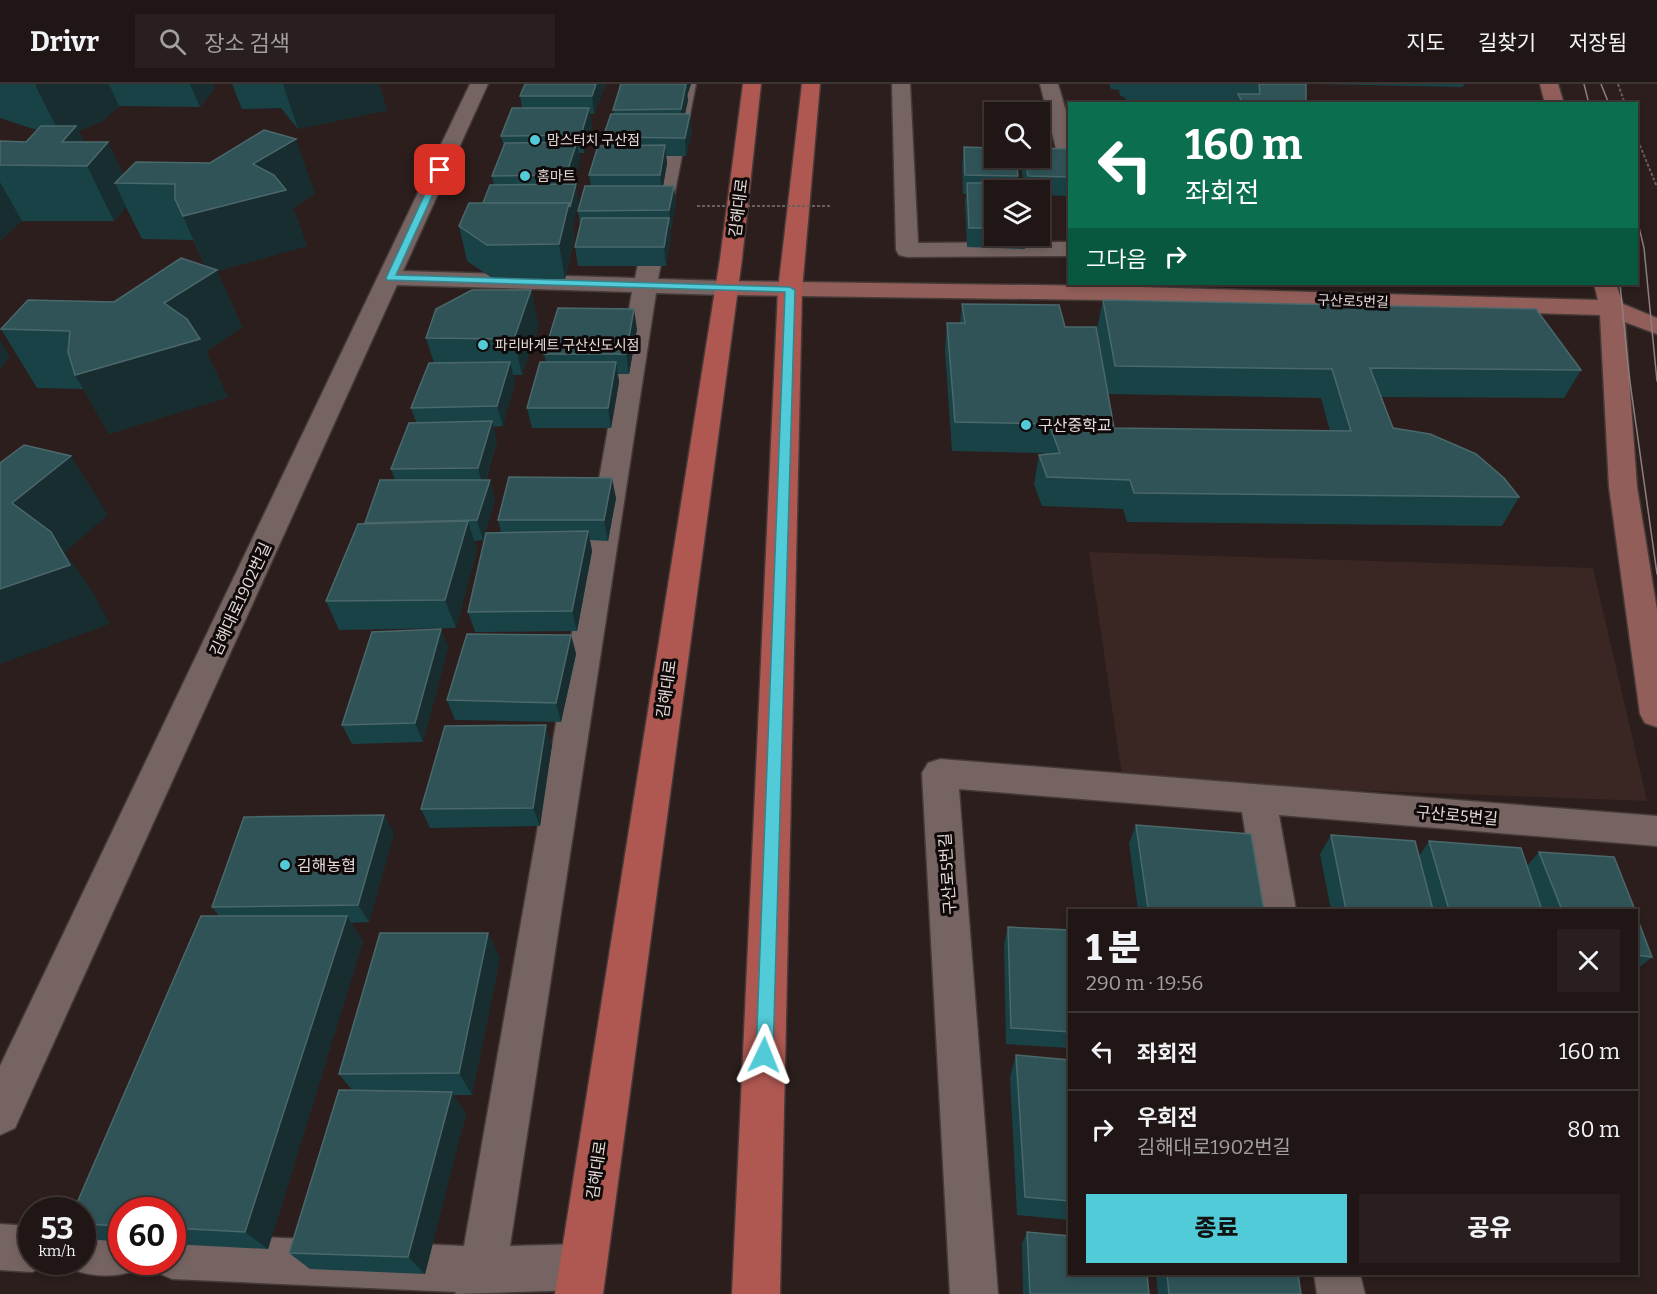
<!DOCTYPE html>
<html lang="ko">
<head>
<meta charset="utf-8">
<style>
	body { margin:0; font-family:Bitter,"Noto Sans KR",serif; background:#281f1e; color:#f1f3f6; height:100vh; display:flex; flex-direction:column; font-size:22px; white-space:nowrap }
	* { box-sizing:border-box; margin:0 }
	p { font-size:20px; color:#a29fa0 }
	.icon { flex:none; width:33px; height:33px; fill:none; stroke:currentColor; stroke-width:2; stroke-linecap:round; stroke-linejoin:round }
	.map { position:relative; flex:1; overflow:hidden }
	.sheet { position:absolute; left:1068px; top:825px; width:570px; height:366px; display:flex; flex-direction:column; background:#201615; border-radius:0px; box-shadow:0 3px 9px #0003,0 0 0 2px #3d3534 }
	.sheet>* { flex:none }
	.top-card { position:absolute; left:1068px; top:18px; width:570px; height:183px; border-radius:0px; box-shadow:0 3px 9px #0003,0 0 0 2px #3d3534; background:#0b6e4f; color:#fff; overflow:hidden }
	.buttons { position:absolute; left:984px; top:18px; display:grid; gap:12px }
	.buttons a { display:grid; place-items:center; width:66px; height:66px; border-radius:0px; background:#201615; box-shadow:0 3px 9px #0003,0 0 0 2px #3d3534; font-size:30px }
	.speed { position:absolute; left:18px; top:1113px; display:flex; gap:12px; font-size:30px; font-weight:700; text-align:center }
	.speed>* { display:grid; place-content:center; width:78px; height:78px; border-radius:50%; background:#201615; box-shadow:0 3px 9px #0003,0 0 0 2px #3d3534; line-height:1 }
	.speed small { font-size:15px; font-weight:400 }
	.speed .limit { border:9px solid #d22; background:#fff; color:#111 }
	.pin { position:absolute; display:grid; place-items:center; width:51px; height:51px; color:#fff; margin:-26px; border-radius:12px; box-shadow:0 3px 9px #0006 }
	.me { position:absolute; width:66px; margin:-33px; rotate:2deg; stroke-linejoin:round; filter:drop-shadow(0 0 4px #0008) }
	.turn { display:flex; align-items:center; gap:21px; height:126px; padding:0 18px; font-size:27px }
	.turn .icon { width:78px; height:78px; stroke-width:2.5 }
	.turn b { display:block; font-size:42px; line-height:51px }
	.then { display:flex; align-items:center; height:57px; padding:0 18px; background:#0003; gap:12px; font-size:22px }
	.round { display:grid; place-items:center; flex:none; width:63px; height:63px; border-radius:0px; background:#281f1e }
	.headline { display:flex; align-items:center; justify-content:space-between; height:102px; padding:0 18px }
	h1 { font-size:36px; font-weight:800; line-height:45px }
	.button { display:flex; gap:12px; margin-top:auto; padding:12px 18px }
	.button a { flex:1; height:69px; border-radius:0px; background:#52cbd8; color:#111; font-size:24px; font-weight:800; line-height:69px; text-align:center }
	.button a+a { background:#281f1e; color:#f1f3f6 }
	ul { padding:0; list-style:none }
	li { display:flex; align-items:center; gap:18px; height:78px; padding:0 18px; border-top:2px solid #3d3534 }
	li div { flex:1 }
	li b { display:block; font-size:22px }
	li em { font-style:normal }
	header { display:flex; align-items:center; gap:36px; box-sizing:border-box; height:84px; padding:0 30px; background:#201615; border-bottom:2px solid #3d3534 }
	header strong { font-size:28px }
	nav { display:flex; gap:33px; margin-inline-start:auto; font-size:21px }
	.search { width:420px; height:54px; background:#281f1e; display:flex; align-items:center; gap:15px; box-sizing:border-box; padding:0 21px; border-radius:0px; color:#a29fa0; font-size:22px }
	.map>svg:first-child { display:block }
	.built { fill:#3a2724 }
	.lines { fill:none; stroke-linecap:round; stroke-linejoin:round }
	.street-casing { stroke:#453a38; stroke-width:3 }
	.secondary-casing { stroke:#453a38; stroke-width:3 }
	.primary-casing { stroke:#453a38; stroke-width:3 }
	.path { stroke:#6b5f5d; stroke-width:2; stroke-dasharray:3 2; stroke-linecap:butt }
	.street { fill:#756462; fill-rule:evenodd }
	.secondary { fill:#925e59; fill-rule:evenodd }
	.primary { fill:#af5751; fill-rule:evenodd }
	.tram { stroke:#8c807e; stroke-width:1.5 }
	.path-bridge { stroke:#6b5f5d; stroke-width:2; stroke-dasharray:3 2; stroke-linecap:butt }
	.wall { fill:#194247 }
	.shaded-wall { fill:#172d2f }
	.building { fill:#2f5357; stroke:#4b686b; stroke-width:1.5 }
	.route { fill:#52cbd8; stroke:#35848c; stroke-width:1.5 }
	.poi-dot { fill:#52cbd8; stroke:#0f0909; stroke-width:2 }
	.labels { text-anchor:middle; stroke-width:6; stroke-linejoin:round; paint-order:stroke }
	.far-poi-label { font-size:14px; fill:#e4dad8; stroke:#0f0909; text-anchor:start }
	.far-street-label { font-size:14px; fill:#e4dad8; stroke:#0f0909 }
	.street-label { font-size:16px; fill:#e4dad8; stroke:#0f0909 }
	.poi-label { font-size:16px; fill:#e4dad8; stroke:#0f0909; text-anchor:start }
</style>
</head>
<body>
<header>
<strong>Drivr</strong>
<div class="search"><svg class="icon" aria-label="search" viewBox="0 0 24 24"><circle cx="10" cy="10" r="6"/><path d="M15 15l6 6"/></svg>장소 검색</div>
<nav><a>지도</a><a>길찾기</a><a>저장됨</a></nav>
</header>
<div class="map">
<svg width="1657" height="1210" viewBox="0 0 1657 1210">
	<rect width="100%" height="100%" fill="#2b1e1c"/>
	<path class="built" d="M1089 468 1593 484 1647 717 1123 698Z"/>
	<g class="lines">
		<g class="street-casing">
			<g id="street">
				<path d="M470 0H488L403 187 635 194 678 0H696L658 195 725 197 733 199 737 204 733 209 725 211 656 209 510 1162 581 1160 598 1166 604 1183 598 1200 581 1206 455 1210 456 1208 172 1195 156 1188 151 1178H172V1149L464 1162 632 208 397 201 15 1044 0 1051V982Z"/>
				<path d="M892 0H910L918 159 1070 158V172L907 173 899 171 896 166Z"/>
				<path d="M1040 0H1058L1070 41V87L1063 85 1060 81Z"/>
				<path d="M940 675 1657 732V762L1279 731 1296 826H1258L1242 728 959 705 998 1210H950L922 689 928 679Z"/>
				<path d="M0 1140 32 1142V1178H50L48 1181 32 1188 0 1186Z"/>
				<path d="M82 1144 122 1146V1178H142L138 1185C115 1195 89 1193 66 1183L63 1178H82Z"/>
				<path d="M1314 1190H1360L1365 1210H1317Z"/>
			</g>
		</g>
		<g class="secondary-casing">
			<g id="secondary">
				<path d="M1540 0H1558L1564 20H1545Z"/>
				<path d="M725 197 1103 202 1598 216 1594 200H1616L1623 220 1657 234V250L1625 238 1637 403 1657 526V643L1645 639 1640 630 1609 403 1600 231 1103 216 725 211 717 209 713 204 717 199Z"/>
			</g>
		</g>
		<g class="primary-casing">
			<g id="primary">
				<path d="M743 0H761L742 175 603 1210H555L720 175Z"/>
				<path d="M802 0H820L802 206 780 1210H732L778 206Z"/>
			</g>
		</g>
		<g class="path">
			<path d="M1618 0 1625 20"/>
			<path d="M1636 52 1657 103"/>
		</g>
		<use href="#street" class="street"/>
		<use href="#secondary" class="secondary"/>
		<use href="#primary" class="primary"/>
		<g class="tram">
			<path d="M1584 0 1589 20"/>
			<path d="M1601 0 1609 20"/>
			<path d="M1636 131 1644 164 1657 297"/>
			<path d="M1620 200 1629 291 1657 490"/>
		</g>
		<path class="path-bridge" d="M697 122H831"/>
	</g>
	<g class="wall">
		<path d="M0 0H213L215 4 200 23 119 22 104 36 79 47 84 58H108L123 90 315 109 293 124 307 162 217 187 242 243 206 268 228 313 109 350 83 305 37 304 1 245 114 218 205 182 193 156 142 155 126 123 114 137H22L3 154 0 156V57L26 58 37 46 0 34Z"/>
		<path d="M232 0H379L387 26 298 45 281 24 242 25Z"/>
		<path d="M606 0 594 30H590L592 42 584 69H579L580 77 573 100V142L575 153 565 195 495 196 467 177 459 142 483 119 494 101 492 92 504 63 501 52 522 24 520 12Z"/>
		<path d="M619 0H691L687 12 688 16 685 30 692 49 686 72H666L667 79 663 102 676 121 671 145H670L671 153 666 182H578L575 163 580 142 578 127 591 102 589 91 604 62 603 53 614 30 613 26 620 6Z"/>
		<path d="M1109 0H1306V20H1129L1137 19H1128L1124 13 1120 12 1119 6 1111 5Z"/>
		<path d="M1315 0H1464L1463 3Z"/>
		<path d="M964 63 1018 92 1017 99 994 106V152H1027L1025 165 967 163 965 118 966 110H963L962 82Z"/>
		<path d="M1070 65V112L1040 111V106H1025L1021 83 1022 74H1040Z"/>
		<path d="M531 206 539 242 522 291H513L515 298 503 342 493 343 497 357 486 396 495 416 483 456 474 457 477 466 456 544 339 546 326 517 365 439 395 396 391 385 416 338 411 324 434 279 426 254Z"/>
		<path d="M1103 216 1581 286 1564 314 1381 313 1393 344 1519 413 1502 442 1127 438 1123 425 1042 422 1034 400 1039 371H1044V369L952 367 945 267 947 239H960L962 220 1065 243 1114 344 1330 347 1321 314 1108 310 1097 244Z"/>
		<path d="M637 245 629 290H618L619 298 611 344H532L527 324 546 278 544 270Z"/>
		<path d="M616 414 608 457 590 456 592 467 577 547 475 548 468 528 501 448 498 436Z"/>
		<path d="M441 545 448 564 423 658 352 660 342 641Z"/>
		<path d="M571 551 576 570 561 638 455 636 447 616Z"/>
		<path d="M552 660 540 742 430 744 421 725Z"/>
		<path d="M384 731 394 749 369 838 351 839 363 857 268 1165 172 1160V1126H122V1158L99 1156 82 1147V1126L219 832 212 823Z"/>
		<path d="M1136 741 1264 826H1138L1129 759Z"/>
		<path d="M1331 751 1419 772 1429 757 1527 782 1539 768 1635 826H1331L1320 770Z"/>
		<path d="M1636 831 1652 873 1636 886Z"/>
		<path d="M1008 843 1070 846V964L1006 960 1004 860Z"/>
		<path d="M488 849 500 874 472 1011H453L466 1029 425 1190 310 1185 289 1169 352 1006 339 990Z"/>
		<path d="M1016 971 1070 976V1136L1017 1131 1010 993Z"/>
		<path d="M1027 1148 1149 1210H1023L1022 1160Z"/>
		<path d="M1156 1190H1298L1301 1210H1158Z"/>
	</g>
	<g class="shaded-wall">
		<path d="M38 0H109L119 22 104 36 79 47 93 75 108 58 127 99H115L126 123 114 137 87 82 62 58V54L35 1Z"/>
		<path d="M190 0H213L215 4 200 23Z"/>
		<path d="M283 0H379L387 26 298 45Z"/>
		<path d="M596 0H606L594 30 592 12Z"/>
		<path d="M686 0H691L687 12Z"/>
		<path d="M686 0 688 16 682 43 681 25Z"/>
		<path d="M589 24 592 42 584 69 581 51Z"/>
		<path d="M690 30 692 49 686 72 685 54Z"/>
		<path d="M296 55 315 109 293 124 307 162 217 187 242 243 206 268 228 313 109 350 75 291 164 219 208 189 183 132 253 80Z"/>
		<path d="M577 58 580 77 570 109 566 91Z"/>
		<path d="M665 61 667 79 662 109 660 91Z"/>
		<path d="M0 98 22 137 3 154 0 156Z"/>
		<path d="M576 100 579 119 573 142 575 153 565 195 559 160 569 119Z"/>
		<path d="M674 102 676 121 671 145 669 126Z"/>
		<path d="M669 134 671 153 666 182 664 163Z"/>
		<path d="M531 206 539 242 522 291 514 255Z"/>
		<path d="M634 225 637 245 629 290 626 270Z"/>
		<path d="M0 256 10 273 0 285Z"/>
		<path d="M510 278 515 298 503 342 497 322Z"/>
		<path d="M616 278 619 298 611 344 608 324Z"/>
		<path d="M492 337 497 357 483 404 478 384Z"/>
		<path d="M71 372 108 431 65 468 92 507 110 540 0 580V505L12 419Z"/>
		<path d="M612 394 616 414 608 457 604 436Z"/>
		<path d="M490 396 495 416 483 456 477 436Z"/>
		<path d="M468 437 477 466 456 544 445 516Z"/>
		<path d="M588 447 592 467 577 547 572 527Z"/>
		<path d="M441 545 448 564 423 658 415 639Z"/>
		<path d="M571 551 576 570 561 638 556 619Z"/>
		<path d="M546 641 552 660 540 742 533 724Z"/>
		<path d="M384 731 394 749 369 838 358 821Z"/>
		<path d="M347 832 363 857 268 1165 245 1148Z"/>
		<path d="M488 849 500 874 472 1011 459 989Z"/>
		<path d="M452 1008 466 1029 425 1190 408 1173Z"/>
	</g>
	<g class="building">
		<path d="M525 0H596L592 12H520Z"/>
		<path d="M621 0H686L681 25 613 26Z"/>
		<path d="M1259 0H1306V20H1243L1238 10H1260Z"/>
		<path d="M1129 19 1207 20H1129Z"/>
		<path d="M512 24H589L581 51 501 52Z"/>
		<path d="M611 30H690L685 54 603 53Z"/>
		<path d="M41 42H76L62 58H108L87 82 0 81V57L26 58Z"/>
		<path d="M264 46 296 55 253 80 274 91 286 106 183 132 175 115V100L115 99 136 78 210 79Z"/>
		<path d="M577 58 566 91 492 92 505 59Z"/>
		<path d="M665 61 660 91H589L598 62Z"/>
		<path d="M964 63 994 64V74H1016L1018 92 965 91Z"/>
		<path d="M1040 64 1070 65V93L1028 92 1025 74H1040Z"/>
		<path d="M967 99H1023L1024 106H994V144H969Z"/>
		<path d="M576 100 570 123 569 119H483L490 101Z"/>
		<path d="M585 102H674L669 126 578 127Z"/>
		<path d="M469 119H569L559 160 487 161 459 142Z"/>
		<path d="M582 134H669L664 163H575Z"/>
		<path d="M181 174 217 186 164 219 187 235 200 255 75 291 68 268 70 247 1 245 28 216 114 218Z"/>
		<path d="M472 206H531L514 255 426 254 436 225Z"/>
		<path d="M1103 216 1536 225 1581 286 1370 284 1393 344 1430 350 1476 370 1504 394 1519 413 1134 409 1130 396 1047 393 1039 371 1060 369 1049 340 955 338 947 239H965L962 220 1059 221 1065 243H1096L1114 344 1351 347 1332 285 1115 282Z"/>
		<path d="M558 224 634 225 626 270H544Z"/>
		<path d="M510 278 497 322 411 324 429 279Z"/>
		<path d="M540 278H616L608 324H527Z"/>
		<path d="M492 337 478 384 391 385 409 339Z"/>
		<path d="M24 361 71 372 12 419 51 448 70 481 0 505V379Z"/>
		<path d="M509 393 612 394 604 436H498Z"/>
		<path d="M380 396H490L477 436 365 439Z"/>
		<path d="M468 437 445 516 326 517 358 440Z"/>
		<path d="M588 447 572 527 468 528 486 449Z"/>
		<path d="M441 545 415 639 342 641 372 548Z"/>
		<path d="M467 550 571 551 556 619 447 616Z"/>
		<path d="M546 641 533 724 421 725 445 642Z"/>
		<path d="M384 731 358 821 212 823 244 733Z"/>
		<path d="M1136 741 1251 750 1264 826H1171L1148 824Z"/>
		<path d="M1331 751 1415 757 1433 826H1346Z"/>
		<path d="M1429 757 1521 764 1542 826H1449Z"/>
		<path d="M1539 768 1614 773 1635 826H1562Z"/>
		<path d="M1636 831 1652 873 1636 871Z"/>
		<path d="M201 832H347L245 1148 172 1144V1126H122V1142L82 1140V1126H74Z"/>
		<path d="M1008 843 1070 846V948L1011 944Z"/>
		<path d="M380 849H488L459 989 339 990Z"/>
		<path d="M1016 971 1070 976V1117L1025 1113Z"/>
		<path d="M339 1006 452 1008 408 1173 289 1169Z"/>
		<path d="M1027 1148 1070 1152V1190H1147L1149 1210H1030Z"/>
		<path d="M1167 1190H1298L1301 1210H1169Z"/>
	</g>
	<path class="route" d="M437 84 444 86 396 191 790 203 795 206 773 971 770 977 764 979 758 977 756 971 785 208 387 196 386 194Z"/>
	<g class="poi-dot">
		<circle cx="535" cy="56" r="6"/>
		<circle cx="525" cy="92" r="6"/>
		<circle cx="483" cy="261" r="6"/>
		<circle cx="1026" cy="341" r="6"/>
		<circle cx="285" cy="781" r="6"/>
	</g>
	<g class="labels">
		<g class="far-poi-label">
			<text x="547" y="61">맘스터치 구산점</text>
			<text x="537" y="97">홈마트</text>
			<text x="495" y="266">파리바게트 구산신도시점</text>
		</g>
		<g class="far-street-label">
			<text transform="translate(1353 217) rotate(2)" y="5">구산로5번길</text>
		</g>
		<g class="street-label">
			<text transform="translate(738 124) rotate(-83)" y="6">김해대로</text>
			<text transform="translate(240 515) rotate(-65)" y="6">김해대로1902번길</text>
			<text transform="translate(666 605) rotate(-82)" y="6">김해대로</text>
			<text transform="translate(1457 731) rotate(5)" y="6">구산로5번길</text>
			<text transform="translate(947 790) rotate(-94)" y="6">구산로5번길</text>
			<text transform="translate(596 1086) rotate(-82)" y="6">김해대로</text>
		</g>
		<g class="poi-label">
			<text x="1038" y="347">구산중학교</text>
			<text x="297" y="787">김해농협</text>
		</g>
	</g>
</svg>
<div class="buttons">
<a><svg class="icon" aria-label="search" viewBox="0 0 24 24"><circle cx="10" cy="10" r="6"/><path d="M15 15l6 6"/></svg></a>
<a><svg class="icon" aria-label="layers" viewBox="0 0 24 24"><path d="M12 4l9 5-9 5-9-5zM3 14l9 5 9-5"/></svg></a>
</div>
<div class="speed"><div>53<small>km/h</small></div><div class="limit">60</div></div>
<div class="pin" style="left:440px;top:86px;background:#d93025"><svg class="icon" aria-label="arrive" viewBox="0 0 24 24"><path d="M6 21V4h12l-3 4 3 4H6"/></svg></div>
<svg class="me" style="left:764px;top:971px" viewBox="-20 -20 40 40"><path d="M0-17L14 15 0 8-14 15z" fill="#52cbd8" stroke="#fff" stroke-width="4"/></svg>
<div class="top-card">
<div class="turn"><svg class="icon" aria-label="left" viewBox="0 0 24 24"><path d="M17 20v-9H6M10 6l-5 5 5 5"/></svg><div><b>160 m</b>좌회전</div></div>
<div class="then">그다음<svg class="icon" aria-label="right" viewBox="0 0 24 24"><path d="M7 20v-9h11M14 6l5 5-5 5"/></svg></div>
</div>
<section class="sheet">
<div class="headline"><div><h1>1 분</h1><p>290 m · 19:56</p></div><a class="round"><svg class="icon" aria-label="close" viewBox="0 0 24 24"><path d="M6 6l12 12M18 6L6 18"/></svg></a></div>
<ul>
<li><svg class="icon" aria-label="left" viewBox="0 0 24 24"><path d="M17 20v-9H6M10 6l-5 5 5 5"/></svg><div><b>좌회전</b></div><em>160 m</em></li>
<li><svg class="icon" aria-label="right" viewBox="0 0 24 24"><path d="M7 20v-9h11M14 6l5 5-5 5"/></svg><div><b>우회전</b><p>김해대로1902번길</p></div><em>80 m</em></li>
</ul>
<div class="button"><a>종료</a><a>공유</a></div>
</section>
</div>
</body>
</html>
